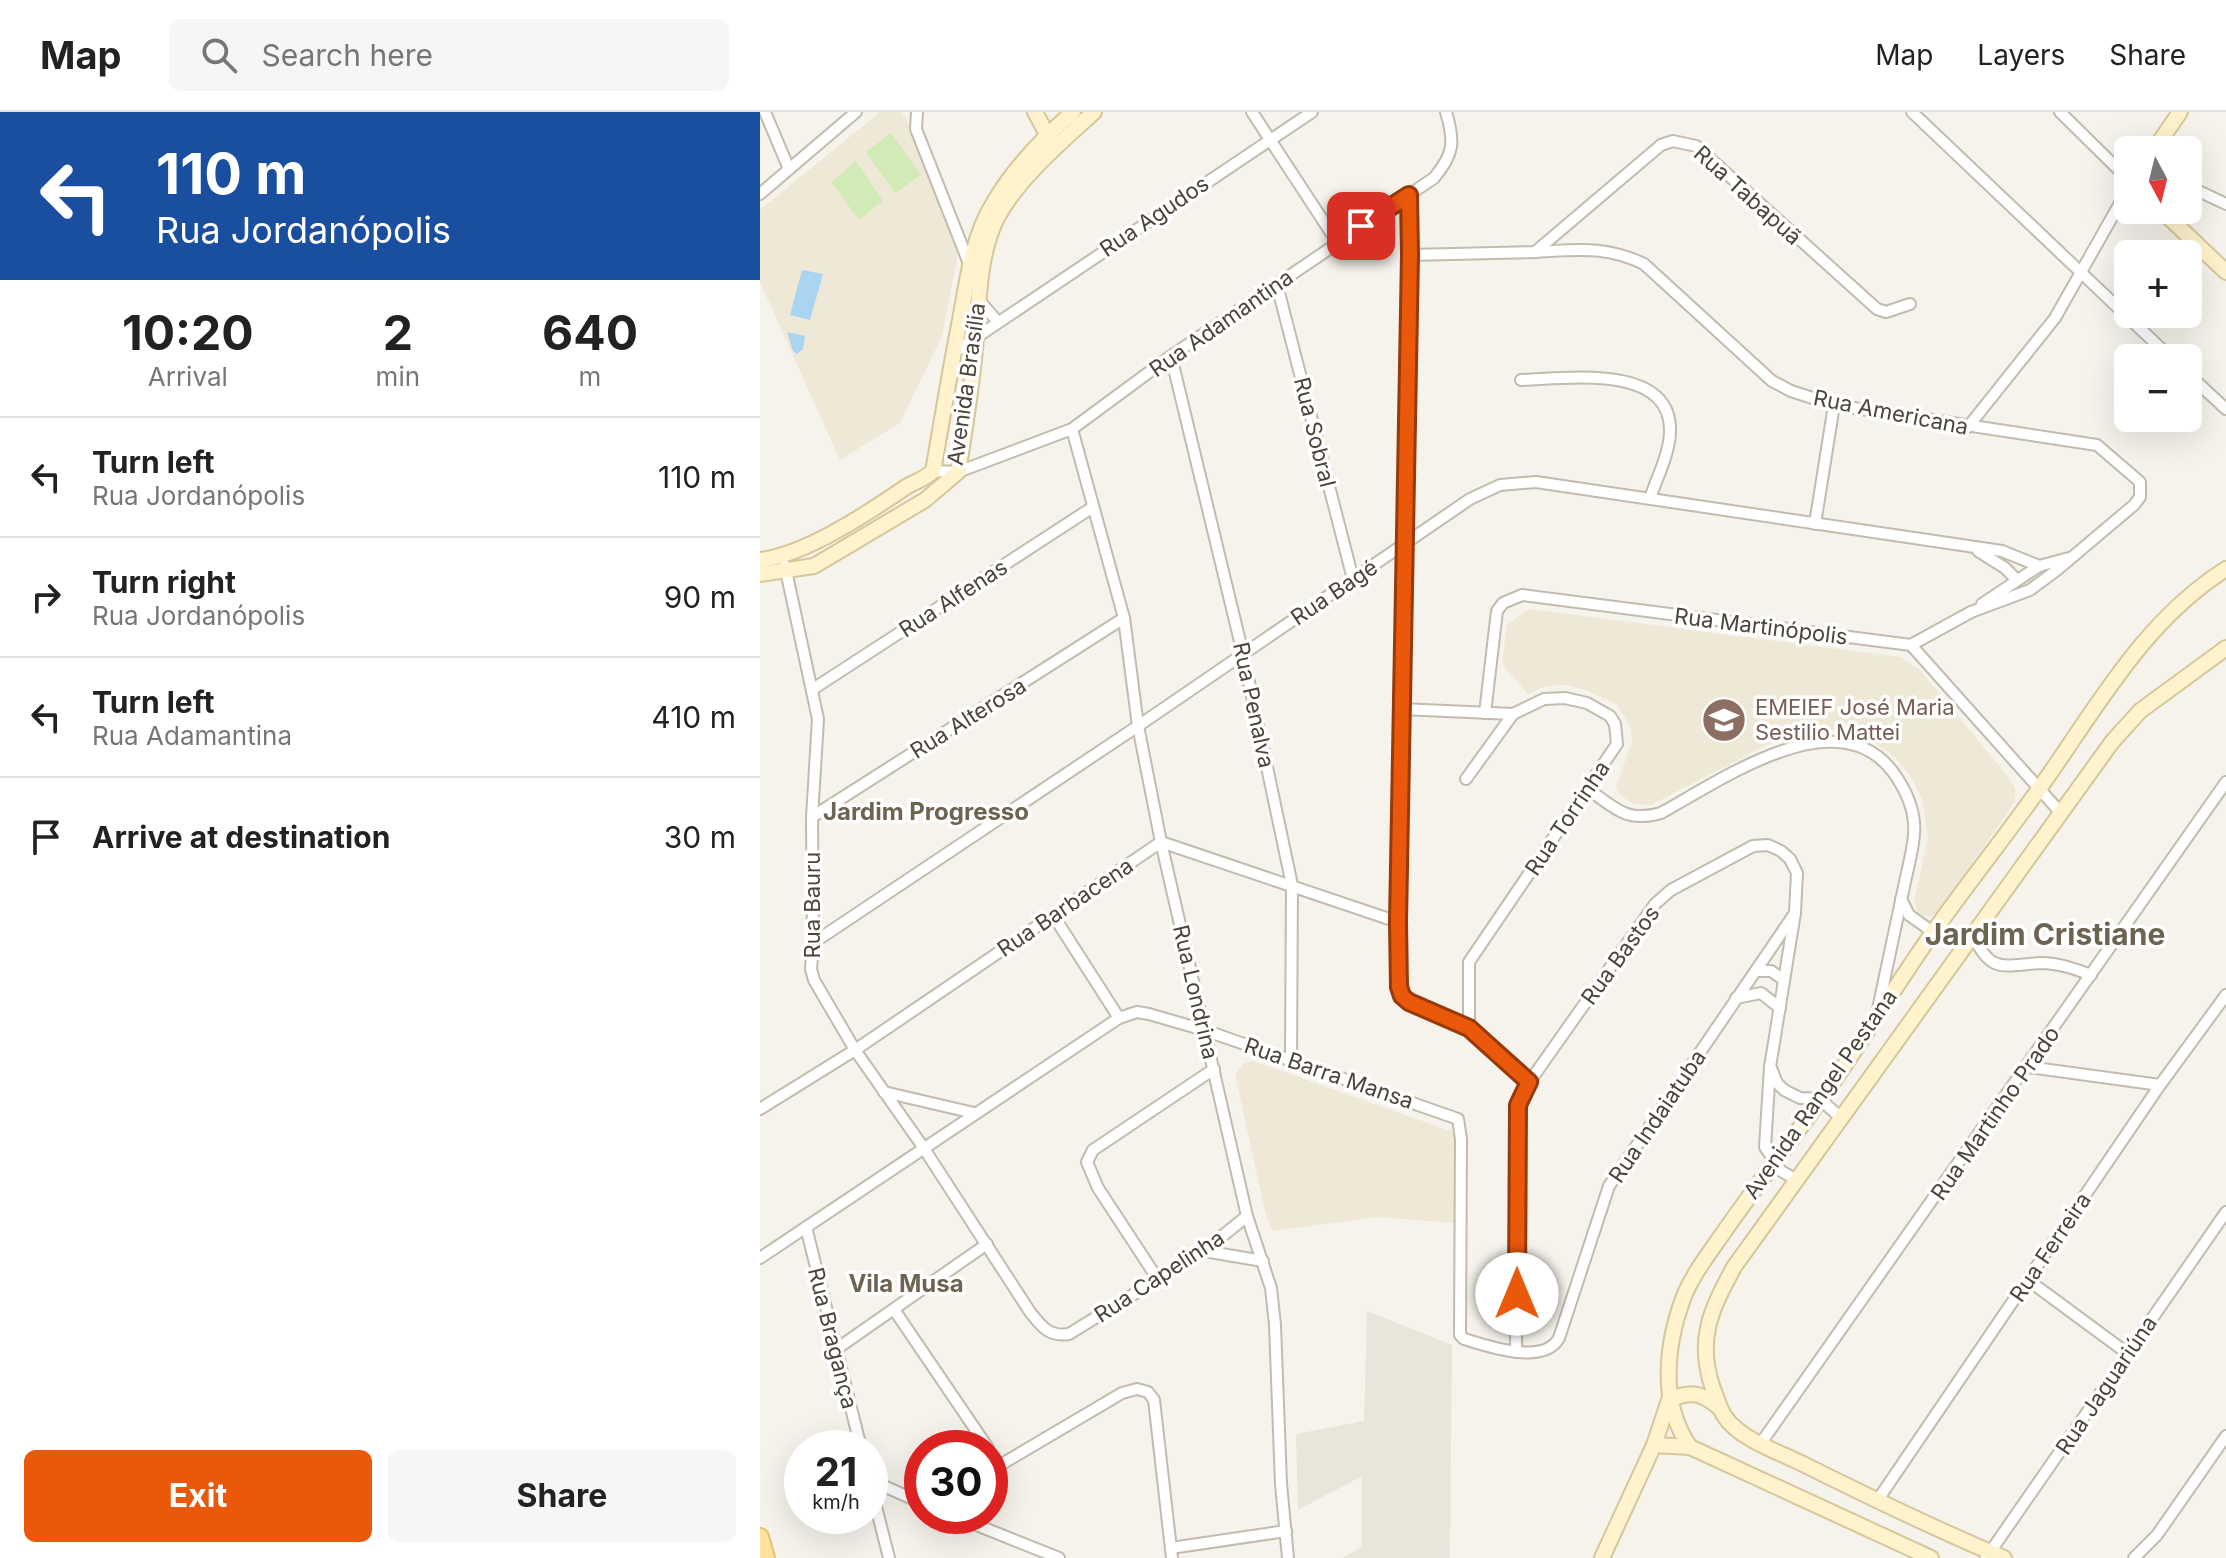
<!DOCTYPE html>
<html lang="en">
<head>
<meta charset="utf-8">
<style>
	body { margin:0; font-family:Inter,sans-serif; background:#f6f6f6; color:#222; height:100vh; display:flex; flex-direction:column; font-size:30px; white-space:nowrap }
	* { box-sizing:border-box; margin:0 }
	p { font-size:26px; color:#767676 }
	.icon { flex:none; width:44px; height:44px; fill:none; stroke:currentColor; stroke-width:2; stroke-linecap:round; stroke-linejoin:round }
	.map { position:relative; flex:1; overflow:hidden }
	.sheet { display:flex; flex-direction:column; background:#fff; width:760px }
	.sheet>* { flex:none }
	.top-card { background:#1a4fa0; color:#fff; overflow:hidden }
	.needle { width:52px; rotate:173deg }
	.fabs { position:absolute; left:1354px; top:24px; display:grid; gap:16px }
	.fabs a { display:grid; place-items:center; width:88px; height:88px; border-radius:12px; background:#fff; box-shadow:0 8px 32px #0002; font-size:40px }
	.speed { position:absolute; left:24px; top:1318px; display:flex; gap:16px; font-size:40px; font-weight:700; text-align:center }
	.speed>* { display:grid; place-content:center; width:104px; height:104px; border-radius:50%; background:#fff; box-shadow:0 8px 32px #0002; line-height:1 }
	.speed small { font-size:20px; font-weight:400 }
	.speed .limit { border:12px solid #d22; background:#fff; color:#111 }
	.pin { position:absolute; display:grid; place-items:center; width:68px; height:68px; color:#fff; margin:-34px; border-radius:16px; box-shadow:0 4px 12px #0006 }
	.me { position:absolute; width:88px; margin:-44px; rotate:0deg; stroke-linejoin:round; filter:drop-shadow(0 0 6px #0008) }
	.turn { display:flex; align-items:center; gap:28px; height:168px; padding:0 24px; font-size:36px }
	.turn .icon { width:104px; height:104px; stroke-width:2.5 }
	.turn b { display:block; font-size:56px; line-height:68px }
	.eta { display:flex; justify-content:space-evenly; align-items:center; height:136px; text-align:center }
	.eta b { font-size:48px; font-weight:700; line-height:56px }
	.primary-button { display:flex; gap:16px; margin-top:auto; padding:16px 24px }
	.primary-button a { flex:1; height:92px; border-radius:12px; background:#ea580c; color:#fff; font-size:32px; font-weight:700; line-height:92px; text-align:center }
	.primary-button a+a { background:#f6f6f6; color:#222 }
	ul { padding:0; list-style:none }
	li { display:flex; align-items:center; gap:24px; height:120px; padding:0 24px; border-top:2px solid #e0e0e0 }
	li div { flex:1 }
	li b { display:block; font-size:30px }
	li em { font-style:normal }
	header { display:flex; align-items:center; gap:48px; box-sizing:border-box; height:112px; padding:0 40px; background:#fff; border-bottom:2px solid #e0e0e0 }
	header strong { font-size:38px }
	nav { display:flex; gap:44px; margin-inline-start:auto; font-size:28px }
	.search { width:560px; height:72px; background:#f6f6f6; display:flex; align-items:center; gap:20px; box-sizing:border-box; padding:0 28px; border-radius:12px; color:#767676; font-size:30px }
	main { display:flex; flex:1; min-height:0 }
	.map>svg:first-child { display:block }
	.residential { fill:#eae5da }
	.education { fill:#efe8d6 }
	.green { fill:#d2eab5 }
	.water { fill:#a9d4f2 }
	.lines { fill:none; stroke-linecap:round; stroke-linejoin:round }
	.street-casing { stroke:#c2bbae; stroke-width:14 }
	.secondary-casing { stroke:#d6c79b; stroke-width:18 }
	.primary-casing { stroke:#e6c16a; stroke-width:20 }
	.street { stroke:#fff; stroke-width:10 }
	.secondary { stroke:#fff3cd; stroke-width:14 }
	.primary { stroke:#ffe39c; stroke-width:16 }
	.route-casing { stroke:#983908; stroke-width:20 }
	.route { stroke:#ea580c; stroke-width:14 }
	.labels { text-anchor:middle; stroke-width:7; stroke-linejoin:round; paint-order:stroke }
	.street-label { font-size:22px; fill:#4b4439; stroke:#fff }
	.education-label { font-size:22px; fill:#785e54; stroke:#fff; text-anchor:start }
	.neighbourhood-label { font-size:24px; font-weight:bold; fill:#6e6250; stroke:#fff }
	.district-label { font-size:30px; font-weight:bold; fill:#6e6250; stroke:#fff }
</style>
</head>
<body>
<header>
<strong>Map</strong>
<div class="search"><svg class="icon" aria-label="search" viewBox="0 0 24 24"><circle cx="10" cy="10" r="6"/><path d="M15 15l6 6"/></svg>Search here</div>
<nav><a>Map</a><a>Layers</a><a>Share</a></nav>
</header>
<main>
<section class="sheet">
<div class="top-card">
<div class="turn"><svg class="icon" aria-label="left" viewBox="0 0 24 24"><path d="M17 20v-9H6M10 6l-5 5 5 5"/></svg><div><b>110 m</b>Rua Jordanópolis</div></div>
</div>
<div class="eta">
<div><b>10:20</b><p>Arrival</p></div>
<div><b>2</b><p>min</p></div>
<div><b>640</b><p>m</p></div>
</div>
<ul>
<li><svg class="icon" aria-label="left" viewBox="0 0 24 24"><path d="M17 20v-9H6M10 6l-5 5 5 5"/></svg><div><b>Turn left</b><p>Rua Jordanópolis</p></div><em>110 m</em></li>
<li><svg class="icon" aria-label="right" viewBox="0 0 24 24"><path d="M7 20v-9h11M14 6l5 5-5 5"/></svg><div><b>Turn right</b><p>Rua Jordanópolis</p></div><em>90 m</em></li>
<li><svg class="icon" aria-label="left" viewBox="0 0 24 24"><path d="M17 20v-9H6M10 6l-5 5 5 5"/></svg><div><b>Turn left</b><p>Rua Adamantina</p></div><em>410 m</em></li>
<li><svg class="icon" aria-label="arrive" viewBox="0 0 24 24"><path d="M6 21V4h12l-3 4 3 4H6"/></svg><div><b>Arrive at destination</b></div><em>30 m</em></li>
</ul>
<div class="primary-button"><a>Exit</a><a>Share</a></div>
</section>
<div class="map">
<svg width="1466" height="1446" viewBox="0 0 1466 1446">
	<rect width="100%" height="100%" fill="#f6f3ec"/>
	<path class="residential" d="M607 1199 692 1233 690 1446H583L602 1435V1364L538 1398 536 1322 604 1309Z"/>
	<g class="education">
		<path d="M120 0H140L146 6 198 141 182 224 140 311 80 348 0 170V98Z"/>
		<path d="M769 497 1141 545 1160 558 1250 667 1255 676V690L1178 800 1170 805 1158 801 1154 790 1168 727 1163 690 1153 668 1137 647 1126 638 1095 621 1060 617 1024 624 891 693 873 692 860 683 856 675 872 629 871 616 857 593 828 579 807 573 785 574 768 582 742 552 747 513Z"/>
		<path d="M494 949 696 1021 694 1111 616 1105 513 1119 505 1100 475 962 485 950Z"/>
	</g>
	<g class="green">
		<path d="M131 21 161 63 135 81 106 40Z"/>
		<path d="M96 49 123 89 99 108 71 70Z"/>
	</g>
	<g class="water">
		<path d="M42 158 63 162 50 208 30 203Z"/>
		<path d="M27 220 45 224 43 237 37 242 33 239Z"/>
	</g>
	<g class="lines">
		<g class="street-casing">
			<g id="street">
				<path d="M5 0 29 57"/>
				<path d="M157 0 156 17 210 154"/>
				<path d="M492 0 577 130"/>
				<path d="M1152 0 1411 246"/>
				<path d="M1300 0 1368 67"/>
				<path d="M1428 74 1466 92"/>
				<path d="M0 82 96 0"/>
				<path d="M649 83 650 143 638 810 639 875 642 884 649 890 709 916 769 970"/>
				<path d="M775 140C816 138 845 133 884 152L1012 269 1031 279 1074 293 1337 333 1380 370V385L1374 393 1297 458 1270 478 1211 500 1151 533"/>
				<path d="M650 143 775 140 901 33 913 29 936 34 1117 197 1126 200 1150 192"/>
				<path d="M517 173 593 467"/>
				<path d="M218 187 238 210"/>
				<path d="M193 241 552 0"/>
				<path d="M411 244 483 542 532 773 531 946"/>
				<path d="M1428 262 1466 297"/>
				<path d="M761 268C804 267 913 250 910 321 909 342 897 366 890 386"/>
				<path d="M1208 315 1295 206 1368 77"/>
				<path d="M312 317 364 506 378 614 401 730 487 1104 511 1176 515 1213 521 1372 528 1446"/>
				<path d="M173 359 198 360 312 317 411 244 674 66C694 42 695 30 686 0"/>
				<path d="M1055 412 1074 293"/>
				<path d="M1218 439 1245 456 1257 468"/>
				<path d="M25 454 58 607 52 705 53 831 51 857 54 868 95 938 163 1035 270 1200C282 1215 289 1225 309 1222L444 1139 487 1104"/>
				<path d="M1222 492 1279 454 1309 446"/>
				<path d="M53 577 333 395"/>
				<path d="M641 597 753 602 784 587 805 586 827 591 850 604 855 612 857 632 709 850V916"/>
				<path d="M725 601 737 499 743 491 762 483 1151 533 1300 700"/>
				<path d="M706 667 753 602"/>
				<path d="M828 677C855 696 866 711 901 701 960 669 1077 585 1133 660 1146 678 1156 699 1154 722 1153 738 1148 755 1145 770 1136 813 1127 854 1118 897"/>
				<path d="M52 705 364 506"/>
				<path d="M1141 787 1149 803 1173 820"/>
				<path d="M293 803 359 906"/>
				<path d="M1213 823C1231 863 1244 853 1281 851 1299 851 1315 857 1331 863"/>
				<path d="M53 831 378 614 710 387 740 373 776 370 1242 439 1279 454"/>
				<path d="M996 859H1011L1024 868"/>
				<path d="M976 886 1001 881 1020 896"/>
				<path d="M1268 955 1400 973"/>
				<path d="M1011 956 1017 971 1024 978 1040 986 1060 987 1081 1006"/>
				<path d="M124 980 214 1001"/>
				<path d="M0 997 95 938 401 730 638 810"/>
				<path d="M46 1115 101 1336"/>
				<path d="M444 1139 503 1149"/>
				<path d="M0 1146 359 906 377 900 389 902 444 918 698 1007 701 1027 700 1223 704 1227C727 1234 784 1254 799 1226L849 1074 1035 801"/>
				<path d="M397 1166 338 1076 327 1050 333 1038 454 957"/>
				<path d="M1268 1168 1367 1241"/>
				<path d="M135 1199 228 1336"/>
				<path d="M75 1238 227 1132"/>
				<path d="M756 1240 757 1009 758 993 761 982 895 792 911 778 993 734 1008 733 1021 739 1030 747 1037 761 1035 801 1010 955 1005 1035 1021 1059 1037 1068"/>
				<path d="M1001 1331 1466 670"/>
				<path d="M230 1359 362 1281 377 1277 388 1280 394 1288 412 1446"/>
				<path d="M110 1368 162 1391"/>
				<path d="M110 1371 129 1446"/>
				<path d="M1117 1389 1400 973 1466 883"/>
				<path d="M194 1404 299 1446"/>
				<path d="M411 1436 526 1419"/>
				<path d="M1226 1446 1466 1100"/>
				<path d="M1374 1446 1397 1423 1466 1324"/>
			</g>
		</g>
		<g class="secondary-casing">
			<g id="secondary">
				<path d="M275 0 290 28"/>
				<path d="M1394 38 1420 0"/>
				<path d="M1401 98 1466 160"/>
				<path d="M0 448C45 443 108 401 146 375 156 369 165 367 173 359 182 309 190 258 200 208 207 170 212 126 233 92 253 57 283 26 313 0"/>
				<path d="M0 462 54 454 165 388 198 360C205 315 213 270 216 225 219 186 219 140 238 104 259 66 301 30 334 0"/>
				<path d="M910 1288C931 1278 942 1281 960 1296"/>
				<path d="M894 1333 930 1335"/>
				<path d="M842 1446 894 1333 909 1288"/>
				<path d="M1171 1446 930 1335C899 1291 906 1232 924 1184 934 1160 951 1139 966 1117 1001 1067 1038 1020 1073 970 1108 920 1139 868 1174 819 1208 771 1245 725 1279 677 1335 599 1382 510 1466 457"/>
				<path d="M1244 1446C1176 1417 1109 1385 1043 1352 1019 1340 981 1328 965 1305 959 1296 957 1286 953 1277 936 1227 951 1198 974 1155L1352 630 1380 599 1466 536"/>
			</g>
		</g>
		<g class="primary-casing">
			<path id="primary" d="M0 1425 6 1446"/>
		</g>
		<use href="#street" class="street"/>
		<use href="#secondary" class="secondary"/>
		<use href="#primary" class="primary"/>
	</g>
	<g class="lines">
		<g class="route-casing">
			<path id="route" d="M601 114 649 83 650 143 638 810 639 875 642 884 649 890 709 916 769 970 758 993 757 1182"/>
		</g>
		<use href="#route" class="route"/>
	</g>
	<defs>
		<g id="school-disc" transform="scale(2.3)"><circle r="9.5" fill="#8d6e63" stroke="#fff"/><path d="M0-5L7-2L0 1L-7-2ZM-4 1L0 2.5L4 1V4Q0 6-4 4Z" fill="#fff"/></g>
	</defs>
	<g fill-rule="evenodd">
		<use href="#school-disc" x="964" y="608"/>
	</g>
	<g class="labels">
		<g class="street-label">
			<text transform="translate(988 83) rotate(42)" y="8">Rua Tabapuã</text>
			<text transform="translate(394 104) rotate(-34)" y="8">Rua Agudos</text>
			<text transform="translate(461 211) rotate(-35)" y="8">Rua Adamantina</text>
			<text transform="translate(206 272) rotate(-82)" y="8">Avenida Brasília</text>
			<text transform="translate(1131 300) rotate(11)" y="8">Rua Americana</text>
			<text transform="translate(555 320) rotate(76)" y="8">Rua Sobral</text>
			<text transform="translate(574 480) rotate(-34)" y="8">Rua Bagé</text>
			<text transform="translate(193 486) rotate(-33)" y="8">Rua Alfenas</text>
			<text transform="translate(1001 514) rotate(7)" y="8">Rua Martinópolis</text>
			<text transform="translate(494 593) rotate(78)" y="8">Rua Penalva</text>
			<text transform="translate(208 606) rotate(-32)" y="8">Rua Alterosa</text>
			<text transform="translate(807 706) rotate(-56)" y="8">Rua Torrinha</text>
			<text transform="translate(52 793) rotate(-90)" y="8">Rua Bauru</text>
			<text transform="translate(305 795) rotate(-34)" y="8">Rua Barbacena</text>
			<text transform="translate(860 843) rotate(-54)" y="8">Rua Bastos</text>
			<text transform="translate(436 880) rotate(77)" y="8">Rua Londrina</text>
			<text transform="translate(569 961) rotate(19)" y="8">Rua Barra Mansa</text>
			<text transform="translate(1060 982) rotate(-55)" y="8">Avenida Rangel Pestana</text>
			<text transform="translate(1235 1001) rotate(-55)" y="8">Rua Martinho Prado</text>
			<text transform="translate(897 1004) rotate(-56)" y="8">Rua Indaiatuba</text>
			<text transform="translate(1290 1135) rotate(-56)" y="8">Rua Ferreira</text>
			<text transform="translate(399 1164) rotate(-33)" y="8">Rua Capelinha</text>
			<text transform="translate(73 1226) rotate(76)" y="8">Rua Bragança</text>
			<text transform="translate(1346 1273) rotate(-56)" y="8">Rua Jaguariúna</text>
		</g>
		<g class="education-label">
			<text x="995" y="603">EMEIEF José Maria<tspan x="995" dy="25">Sestilio Mattei</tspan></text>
		</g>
		<g class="neighbourhood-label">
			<text x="166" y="708">Jardim Progresso</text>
			<text x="146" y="1180">Vila Musa</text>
		</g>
		<g class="district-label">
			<text x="1285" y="833">Jardim Cristiane</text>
		</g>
	</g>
</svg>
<div class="fabs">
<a><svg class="needle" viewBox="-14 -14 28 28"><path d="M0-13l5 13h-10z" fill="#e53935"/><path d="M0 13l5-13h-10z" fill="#767676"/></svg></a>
<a>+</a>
<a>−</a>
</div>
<div class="speed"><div>21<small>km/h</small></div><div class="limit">30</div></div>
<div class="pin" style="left:601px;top:114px;background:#d93025"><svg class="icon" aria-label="arrive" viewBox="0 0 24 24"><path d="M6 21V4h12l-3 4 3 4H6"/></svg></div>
<svg class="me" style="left:757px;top:1182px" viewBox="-20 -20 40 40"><circle r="19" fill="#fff"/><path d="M0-13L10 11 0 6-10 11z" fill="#ea580c"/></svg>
</div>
</main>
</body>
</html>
